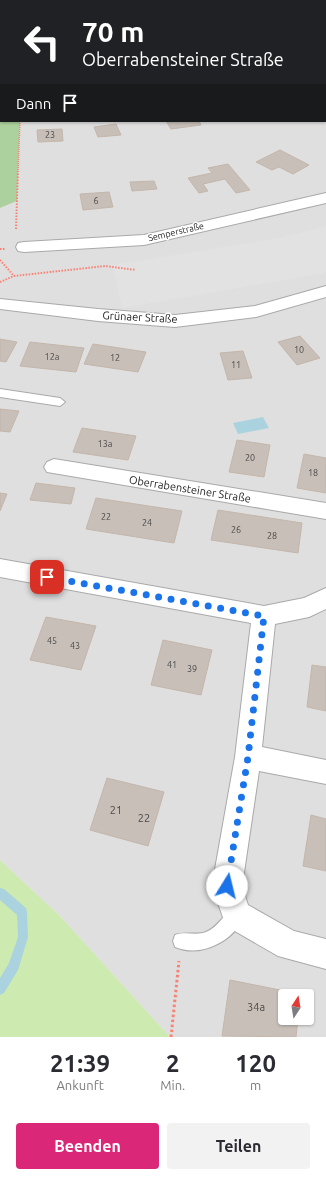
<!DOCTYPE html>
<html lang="de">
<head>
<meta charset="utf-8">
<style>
	body { margin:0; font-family:Ubuntu,sans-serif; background:#f2f2f3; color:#2b2b33; height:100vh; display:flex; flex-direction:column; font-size:15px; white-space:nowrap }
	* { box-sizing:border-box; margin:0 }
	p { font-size:13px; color:#7c7c81 }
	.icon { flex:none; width:22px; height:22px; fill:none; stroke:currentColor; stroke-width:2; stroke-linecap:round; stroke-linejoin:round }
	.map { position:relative; height:1037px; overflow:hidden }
	.drawer { display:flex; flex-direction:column; background:#fff; flex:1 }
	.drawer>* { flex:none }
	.top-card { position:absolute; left:0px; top:0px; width:326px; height:122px; box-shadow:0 1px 3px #0004; background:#202124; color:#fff; overflow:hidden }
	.needle { width:26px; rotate:12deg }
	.controls { position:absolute; left:278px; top:989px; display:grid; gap:8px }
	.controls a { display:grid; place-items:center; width:36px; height:36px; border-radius:4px; background:#fff; box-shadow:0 1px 3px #0004; font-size:20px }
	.pin { position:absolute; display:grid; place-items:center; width:34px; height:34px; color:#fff; margin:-17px; border-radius:8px; box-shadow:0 2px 6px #0006 }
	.me { position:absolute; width:44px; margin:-22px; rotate:9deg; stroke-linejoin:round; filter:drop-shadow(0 0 3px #0008) }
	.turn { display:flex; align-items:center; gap:14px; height:84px; padding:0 16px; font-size:18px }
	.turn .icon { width:52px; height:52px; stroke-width:2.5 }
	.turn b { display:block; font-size:28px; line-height:34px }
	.then { display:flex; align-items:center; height:38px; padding:0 16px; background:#0003; gap:8px; font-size:15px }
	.eta { display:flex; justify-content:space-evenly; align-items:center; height:68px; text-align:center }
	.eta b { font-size:24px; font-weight:700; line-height:28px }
	.primary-button { display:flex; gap:8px; margin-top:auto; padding:8px 16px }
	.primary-button a { flex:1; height:46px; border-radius:4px; background:#db2777; color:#fff; font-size:16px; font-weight:700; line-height:46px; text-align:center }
	.primary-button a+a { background:#f2f2f3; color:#2b2b33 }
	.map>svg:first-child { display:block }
	.residential { fill:#e0dfdf; fill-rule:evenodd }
	.grass { fill:#cdebb0 }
	.forest { fill:#add19e }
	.parking { fill:#e2e2e2 }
	.water { fill:#aad3df }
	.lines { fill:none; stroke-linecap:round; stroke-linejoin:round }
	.stream { fill:#aad3df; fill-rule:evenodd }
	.building { fill:#c7bfb8; stroke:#c4b6ab }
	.service-casing { stroke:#a9a9a9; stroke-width:2 }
	.minor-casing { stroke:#a9a9a9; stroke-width:2 }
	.path-far2 { stroke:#fa8072; stroke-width:1.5; stroke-dasharray:1 1; stroke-linecap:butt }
	.path-far1 { stroke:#fa8072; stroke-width:2; stroke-dasharray:1.5 1.5; stroke-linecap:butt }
	.path { stroke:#fa8072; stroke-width:3; stroke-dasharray:2.5 2.5; stroke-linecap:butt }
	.service { fill:#fff; fill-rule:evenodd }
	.minor { fill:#fff; fill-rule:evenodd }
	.route { stroke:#1a73e8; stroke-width:7; stroke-dasharray:0 12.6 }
	.labels { text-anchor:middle; stroke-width:3; stroke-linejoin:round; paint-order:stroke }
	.number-label { font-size:9px; fill:#4b4948 }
	.far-street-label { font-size:9px; fill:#222; stroke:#fff }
	.street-label { font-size:11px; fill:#222; stroke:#fff }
	.near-number-label { font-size:11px; fill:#4b4948 }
</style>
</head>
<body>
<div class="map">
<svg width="326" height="1037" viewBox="0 0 326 1037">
	<rect width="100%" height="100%" fill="#f2efe9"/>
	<path class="residential" d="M17 0H326V1037H170L60 916 0 860V208L17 201 20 121H325V1ZM285 996H307V1018H285Z"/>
	<path class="grass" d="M0 860 60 916 170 1037H0Z"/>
	<path class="forest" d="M0 0H17L1 1V121H20L17 201 0 208Z"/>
	<path class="parking" d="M326 226V272L309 276 122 308 113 265 279 238Z"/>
	<path class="water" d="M263 417 269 428 238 434 233 423Z"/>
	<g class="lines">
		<path class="stream" d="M0 888 4 889 26 908 27 912 28 937 18 970 4 993 0 995V978L9 963 18 937 17 915 0 900Z"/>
	</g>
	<g class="building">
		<path d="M166 121H199L201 125 171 129Z"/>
		<path d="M116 124 121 135 98 137 94 127Z"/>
		<path d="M62 129 63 141 38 142 37 130Z"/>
		<path d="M280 150 309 165 293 174 279 167 272 170 256 162Z"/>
		<path d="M228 164 250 190 236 193 225 179 203 184 208 191 199 193 188 178 212 173 208 168Z"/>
		<path d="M154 181 157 189 132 191 130 182Z"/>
		<path d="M109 192 113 207 83 210 80 194Z"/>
		<path d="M300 336 320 358 297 365 278 342Z"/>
		<path d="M0 339 17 342 6 362 0 361Z"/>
		<path d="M30 342 84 348 76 372 20 366Z"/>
		<path d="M93 344 146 352 138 372 84 364Z"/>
		<path d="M243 351 252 378 228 380 220 353Z"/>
		<path d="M0 409 19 411 10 432 0 431Z"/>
		<path d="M82 428 136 436 128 460 73 452Z"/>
		<path d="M237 440 270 445 264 477 229 472Z"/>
		<path d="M304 454 326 458V493L297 488Z"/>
		<path d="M36 483 75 488 71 504 30 500Z"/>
		<path d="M0 493 7 494 0 511Z"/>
		<path d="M96 498 182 511 174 543 86 529Z"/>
		<path d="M218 510 302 523 298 553 211 540Z"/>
		<path d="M46 617 96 626 81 670 30 660Z"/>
		<path d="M163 640 212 650 201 695 151 685Z"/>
		<path d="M312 665 326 667V711L307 707Z"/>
		<path d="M107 778 164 792 148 846 90 830Z"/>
		<path d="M311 815 326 819V871L303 866Z"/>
		<path d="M230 980 300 994V996H285V1018H298L296 1037 222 1036Z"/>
	</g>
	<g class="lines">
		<g class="service-casing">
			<g id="service">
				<path d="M292 0H299L292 1Z"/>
				<path d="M0 389 60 398 65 402 60 406 0 397Z"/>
				<path d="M237 907 243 909 245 915C234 941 202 958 175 947L173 941 175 935C185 931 197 936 206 932 219 927 224 912 237 907Z"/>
			</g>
		</g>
		<g class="minor-casing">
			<g id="minor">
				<path d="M207 0H226L227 1H208Z"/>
				<rect x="325" y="21" width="1" height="8"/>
				<path d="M325 64H326L325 73Z"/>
				<path d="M326 193V203L144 245 24 252 18 251 16 247 18 243 24 242 144 235Z"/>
				<path d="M326 286V297L256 317 175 327 98 321 0 309V299L98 309 175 315 255 306Z"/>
				<path d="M54 459 326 503V519L47 472 44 467 47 462Z"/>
				<path d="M0 559 264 606 304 598 326 588V609L309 617 275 624 262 747 326 760V784L259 771 242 886 248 905 294 931 326 939V969L278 956 226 926 212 886 235 757 251 623 0 577Z"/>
			</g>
		</g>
		<path class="path-far2" d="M18 172 20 121"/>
		<g class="path-far1">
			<path d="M16 229 18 171"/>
			<path d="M0 249H6"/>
			<path d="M0 260 14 276"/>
			<path d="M0 282 14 276 105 266 136 270"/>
		</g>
		<path class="path" d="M171 1037 179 961"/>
		<use href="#service" class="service"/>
		<use href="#minor" class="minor"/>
	</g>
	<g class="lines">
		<path class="route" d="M47 577 264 616 248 757 227 886"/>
	</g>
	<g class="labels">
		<g class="number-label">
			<text x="50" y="138">23</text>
			<text x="96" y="204">6</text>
			<text x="299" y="353">10</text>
			<text x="52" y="360">12a</text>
			<text x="115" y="361">12</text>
			<text x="236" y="368">11</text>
			<text x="105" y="447">13a</text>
			<text x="250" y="461">20</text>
			<text x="313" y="476">18</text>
			<text x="106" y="520">22</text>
			<text x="147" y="526">24</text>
			<text x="236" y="533">26</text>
			<text x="272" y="539">28</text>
			<text x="52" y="644">45</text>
			<text x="75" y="649">43</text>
			<text x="172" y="668">41</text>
			<text x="192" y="672">39</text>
		</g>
		<g class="far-street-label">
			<text transform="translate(176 232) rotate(-13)" y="3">Semperstraße</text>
		</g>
		<g class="street-label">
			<text transform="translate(140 317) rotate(3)" y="4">Grünaer Straße</text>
			<text transform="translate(190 489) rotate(9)" y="4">Oberrabensteiner Straße</text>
		</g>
		<g class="near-number-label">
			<text x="116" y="814">21</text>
			<text x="144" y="822">22</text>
			<text x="256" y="1011">34a</text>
		</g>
	</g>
</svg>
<div class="controls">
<a><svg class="needle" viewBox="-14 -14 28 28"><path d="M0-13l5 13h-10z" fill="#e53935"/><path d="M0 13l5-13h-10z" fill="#7c7c81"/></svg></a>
</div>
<div class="pin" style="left:47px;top:577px;background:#d93025"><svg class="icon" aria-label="arrive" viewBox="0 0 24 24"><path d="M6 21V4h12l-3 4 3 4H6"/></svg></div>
<svg class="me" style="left:227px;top:886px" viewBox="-20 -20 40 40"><circle r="19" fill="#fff"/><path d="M0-13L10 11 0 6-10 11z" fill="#1a73e8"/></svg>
<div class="top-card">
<div class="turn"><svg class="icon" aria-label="left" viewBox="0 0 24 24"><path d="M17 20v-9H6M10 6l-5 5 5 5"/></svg><div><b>70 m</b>Oberrabensteiner Straße</div></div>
<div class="then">Dann<svg class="icon" aria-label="arrive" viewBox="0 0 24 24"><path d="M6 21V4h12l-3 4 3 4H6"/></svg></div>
</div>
</div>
<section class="drawer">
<div class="eta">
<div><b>21:39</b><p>Ankunft</p></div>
<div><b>2</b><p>Min.</p></div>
<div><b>120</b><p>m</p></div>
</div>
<div class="primary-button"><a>Beenden</a><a>Teilen</a></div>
</section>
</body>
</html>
